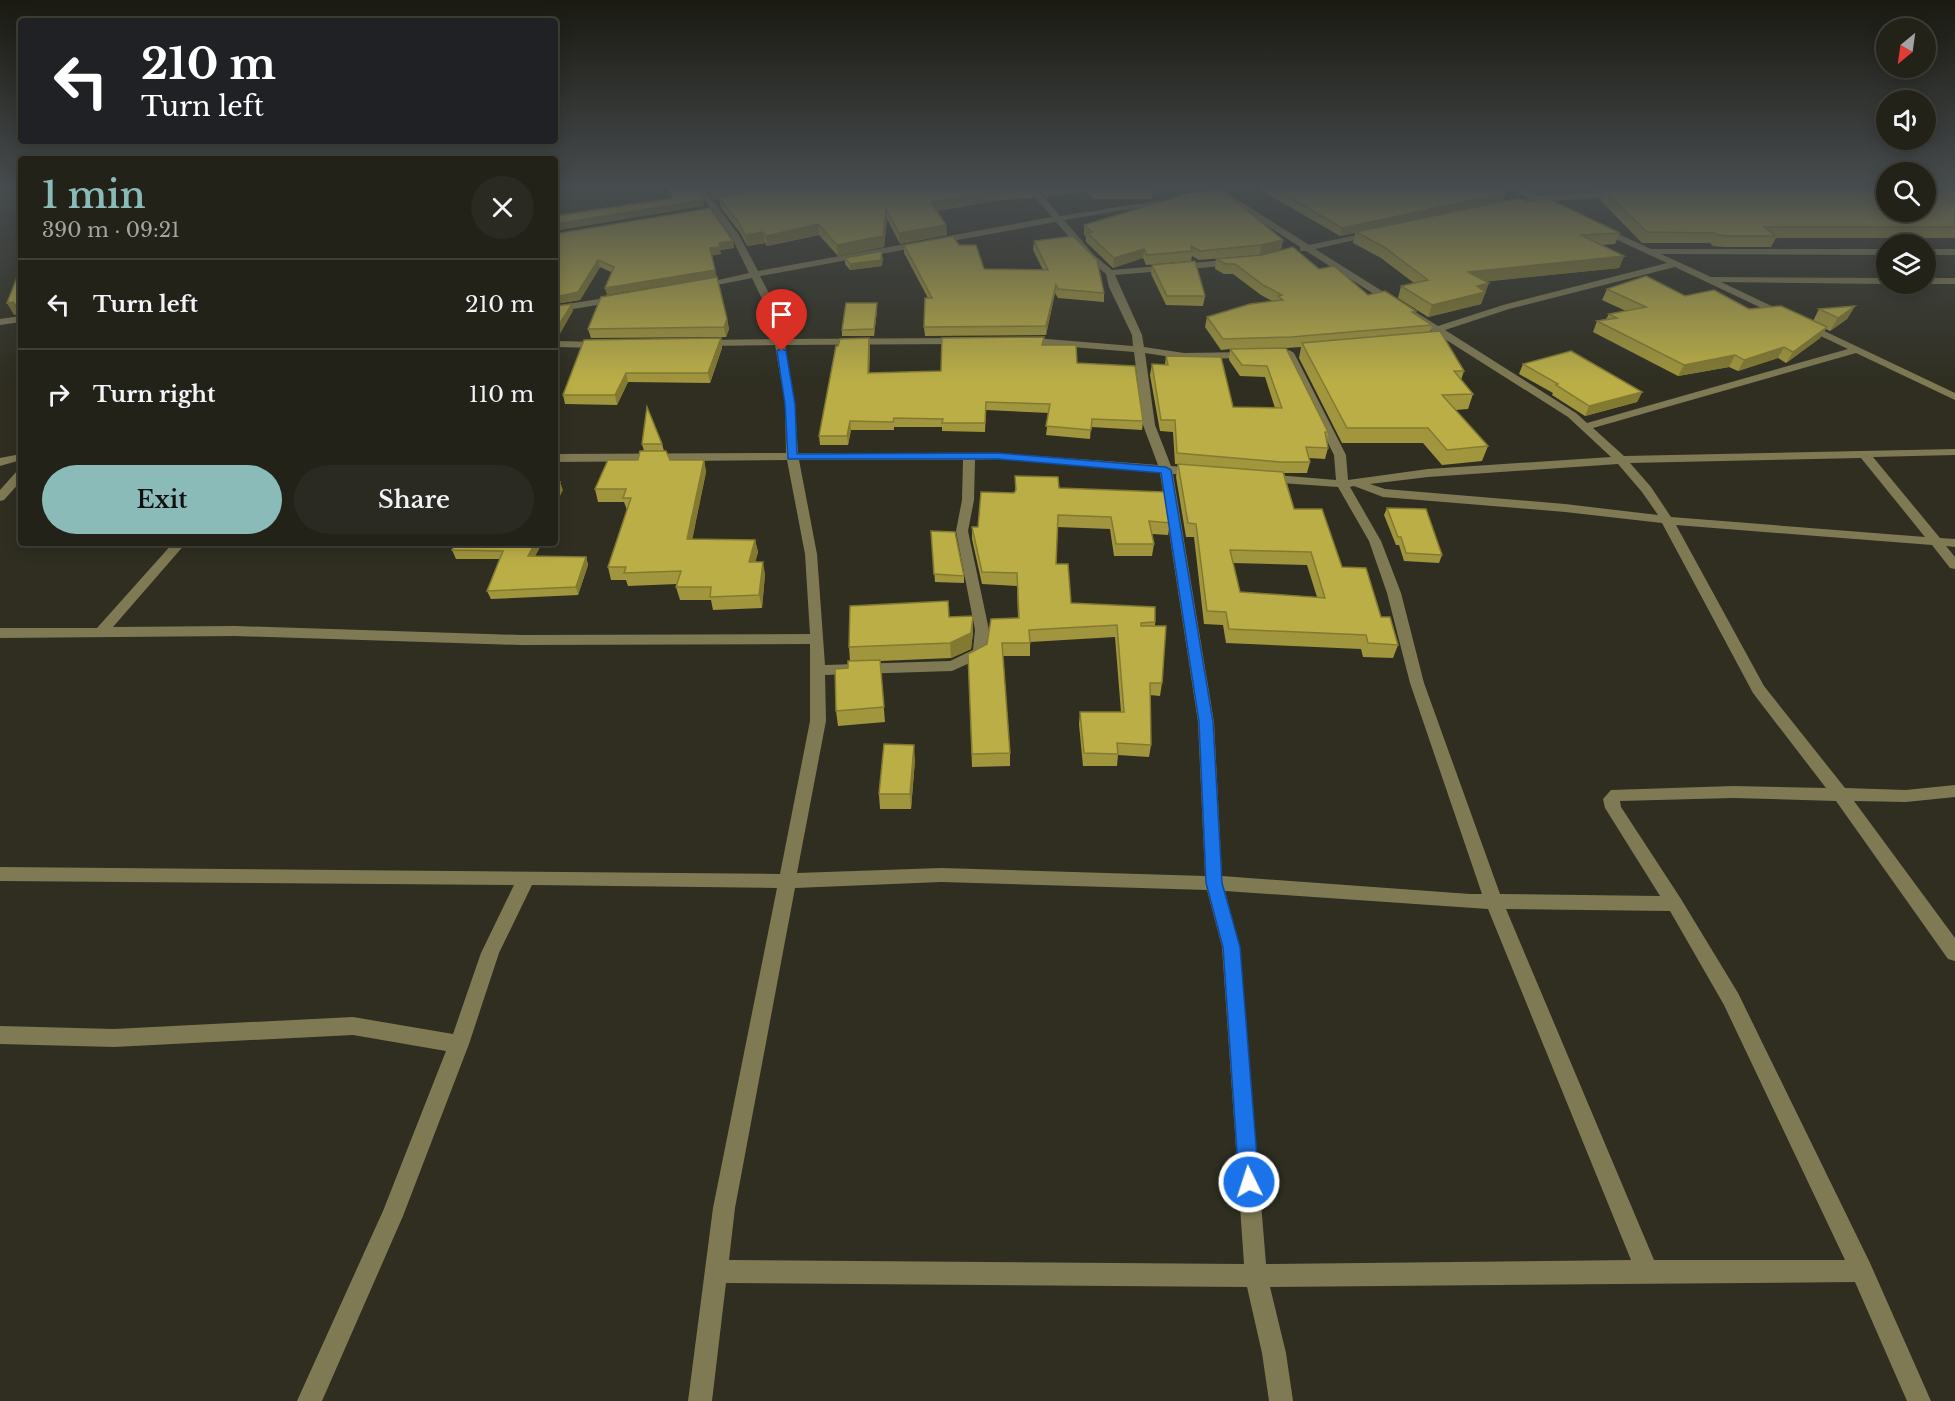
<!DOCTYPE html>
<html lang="en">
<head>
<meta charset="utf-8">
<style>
	body { margin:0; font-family:"Libre Baskerville",serif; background:#2b2a22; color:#f1f3f6; height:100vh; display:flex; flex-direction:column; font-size:22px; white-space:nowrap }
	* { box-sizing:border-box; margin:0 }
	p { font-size:20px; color:#a3a4a2 }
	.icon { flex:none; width:33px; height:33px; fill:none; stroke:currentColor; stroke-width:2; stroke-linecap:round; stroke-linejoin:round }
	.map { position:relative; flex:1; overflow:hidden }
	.drawer { position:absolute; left:18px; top:156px; width:540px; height:390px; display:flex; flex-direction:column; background:#232219; border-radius:6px; box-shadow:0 3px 15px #0003,0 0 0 2px #403f38 }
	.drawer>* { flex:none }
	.banner { position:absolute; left:18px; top:18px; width:540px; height:126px; border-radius:6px; box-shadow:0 3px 15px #0003,0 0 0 2px #403f38; background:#202124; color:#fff; overflow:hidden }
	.needle { width:39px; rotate:209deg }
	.buttons { position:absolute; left:1876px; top:18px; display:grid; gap:12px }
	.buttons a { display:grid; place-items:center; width:60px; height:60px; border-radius:50%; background:#232219; box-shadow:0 3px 15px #0003,0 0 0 2px #403f38; font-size:30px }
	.pin { position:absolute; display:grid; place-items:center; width:51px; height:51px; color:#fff; margin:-62px -26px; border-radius:50% 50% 50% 0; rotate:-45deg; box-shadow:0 0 6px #0007 }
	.pin .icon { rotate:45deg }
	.me { position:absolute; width:66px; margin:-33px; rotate:356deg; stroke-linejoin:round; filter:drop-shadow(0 0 4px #0008) }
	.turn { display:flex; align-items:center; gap:21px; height:126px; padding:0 24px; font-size:27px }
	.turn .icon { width:78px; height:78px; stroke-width:2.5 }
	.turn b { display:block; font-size:42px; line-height:51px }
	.round { display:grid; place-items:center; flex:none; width:63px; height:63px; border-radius:32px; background:#2b2a22 }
	.head { display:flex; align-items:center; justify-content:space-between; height:102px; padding:0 24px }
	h1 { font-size:36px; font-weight:600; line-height:45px; color:#8bbbb9 }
	.button { display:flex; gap:12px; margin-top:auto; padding:12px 24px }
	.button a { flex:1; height:69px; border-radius:36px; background:#8bbbb9; color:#111; font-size:24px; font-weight:600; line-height:69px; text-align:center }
	.button a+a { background:#2b2a22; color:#f1f3f6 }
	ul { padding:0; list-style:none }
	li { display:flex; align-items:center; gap:18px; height:90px; padding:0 24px; border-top:2px solid #403f38 }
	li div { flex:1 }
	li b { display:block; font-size:22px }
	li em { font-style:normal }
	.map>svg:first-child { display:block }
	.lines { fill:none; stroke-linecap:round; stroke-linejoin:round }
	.minor { fill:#7f7a53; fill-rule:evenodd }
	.wall { fill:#a1963d; fill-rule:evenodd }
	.shaded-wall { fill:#837a32 }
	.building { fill:#bbae47; stroke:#837a32; stroke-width:1.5; fill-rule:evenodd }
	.route { fill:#1a73e8; stroke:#114b97; stroke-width:1.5 }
</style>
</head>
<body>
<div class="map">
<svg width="1955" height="1401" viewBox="0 0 1955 1401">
	<rect width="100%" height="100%" fill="#2f2e21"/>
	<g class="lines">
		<g class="minor">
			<path d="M694 186H702L739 235 758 271 1052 217 1025 186H1034L1060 216 1182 197 1183 199 1179 201 1064 220 1094 255 1112 270 1236 259 1240 262 1236 265 1115 275 1142 335 1144 347 1184 353 1250 352 1255 355 1250 358 1184 359 1145 353 1155 425 1171 466 1196 468 1202 472 1196 476 1173 474 1214 722 1222 876 1470 894H1482L1410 683 1387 593 1369 541 1338 487 1265 482 1259 478 1265 474 1336 480 1334 455 1284 353 1289 350 1294 353 1346 455 1348 480 1428 469 1611 457 1568 417 1306 251H1300V247L1206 186H1216L1309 245 1376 231V235L1315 249 1438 326 1503 305 1667 263 1596 230 1595 228 1599 225 1651 249H1887V255L1661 254 1711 277 1887 278V284L1721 282 1955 393V400L1856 353 1593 428 1624 456 1955 449V455L1873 457 1940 538 1955 539V547L1946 546 1955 557V569L1950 568 1932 545 1676 525 1764 686 1845 788 1906 790 1955 785V797L1906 802 1854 801 1955 938V961L1948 959 1836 801 1733 798 1620 801 1621 807 1681 899 1738 993 1870 1263 1931 1401H1907L1855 1282 1270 1287 1286 1353 1293 1401H1269L1262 1353 1247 1287 726 1283 712 1401H688L713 1208 777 888 532 885 499 953 469 1044 403 1216 322 1401H297L383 1211 446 1051 353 1035 114 1047 0 1044V1026L114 1029 353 1017 453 1034 481 953 514 885 0 881V867L780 874 810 721V644L521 645 235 636 0 638V628H97L173 543H186L113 627 235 626 521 635 810 634 805 554 787 460 555 462V454L786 453 785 404 775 345 702 346 697 343 702 340 774 339 762 299 752 278 701 288 696 285 749 273 731 236ZM1056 222 1088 259 1106 274 1109 287 1132 335 1133 346 1023 337 1018 340 1023 343 1134 352 1143 425 1158 465 998 453H798L795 404 785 345 963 344 968 341 963 338 784 339 772 299 760 276ZM1675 267 1848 349 1587 423 1576 413 1445 330 1509 309ZM1861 458 1925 537 1671 517 1651 487 1630 463ZM998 459 1160 473 1198 722 1205 876 941 868 797 873 826 721 825 675 952 671 985 656 989 630 968 531 974 500 975 460ZM799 460H963L962 500 956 531 975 630 973 650 950 661 825 665 817 554ZM1618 464 1642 492 1658 515 1565 504 1385 489 1370 484 1428 477ZM1354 486 1383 497 1565 512 1662 523 1753 693 1826 788 1733 786 1611 790 1603 799 1605 808 1660 896 1500 894 1424 683 1401 593 1381 541 1350 487ZM941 882 1207 890 1222 947 1244 1264 729 1260 735 1208 795 888ZM1225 891 1488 909 1631 1260 1266 1264 1240 947ZM1506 909 1670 911 1724 1005 1845 1260H1654Z"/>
			<path d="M1505 186H1516L1539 196 1622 192 1626 194 1622 196 1537 202 1506 208H1503V204L1529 198Z"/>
			<rect x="1926" y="191" width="29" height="4"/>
			<rect x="1926" y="249" width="29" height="6"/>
			<rect x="1926" y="278" width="29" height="6"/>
			<path d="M618 296 621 297V301L555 312V306Z"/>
			<path d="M21 316V322L0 325V319Z"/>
			<path d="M555 341 600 342 605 345 600 348 555 347Z"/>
			<path d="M21 454V460L0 466V458Z"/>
			<path d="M21 470V481L4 500 0 501V490L17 471Z"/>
		</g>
	</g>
	<g class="wall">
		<path d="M705 186H877L879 188H1033V198L999 200 937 211 946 225 947 235 900 244 887 219 884 247 838 256 819 235 767 246 765 243 747 246 741 234 721 208 719 199 714 200Z"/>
		<path d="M1037 186H1150L1153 189 1152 199H1093L1087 191 1046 197Z"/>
		<path d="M1258 186H1494L1506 193 1503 201 1527 202 1620 233 1615 244 1601 245 1624 256 1619 268 1486 281 1485 295H1484L1481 304 1428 317 1398 298 1401 286 1414 283 1381 258 1353 243 1355 233 1340 236 1257 188Z"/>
		<path d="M1586 186H1955V238H1776L1771 247H1724L1713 246 1710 243H1642L1600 200 1603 191 1591 192ZM1931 189H1945L1941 196Z"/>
		<path d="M1084 225 1283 240 1281 249 1260 255 1199 260 1192 256 1191 261 1146 265 1143 258 1113 268 1086 242V237L1084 234Z"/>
		<path d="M555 234 733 241 734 248 720 250 721 254 611 272 600 267 580 300 555 304Z"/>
		<path d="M1034 241 1104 293V302L1058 298 1055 293 1046 335 925 336 924 327 928 298 904 253V245H959L984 269 1043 270 1033 250Z"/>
		<path d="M883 257 882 266 850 270 845 264V258Z"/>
		<path d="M1216 259 1319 269 1368 295 1415 314 1432 325 1430 332 1464 371 1461 380 1473 394 1468 409 1455 410 1488 446 1482 461 1442 465 1423 443H1342L1299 358 1301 347 1286 348 1328 432 1327 440 1328 448 1325 459 1309 458 1310 462 1307 473H1284L1294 509 1342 567 1381 617 1398 645 1393 658 1363 657 1361 649 1226 643 1223 625 1204 624 1194 537H1186L1176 477 1178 464H1175L1173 432 1160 431 1150 375 1152 364H1165L1166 356 1233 407 1275 408 1265 377 1240 376 1229 360 1230 349 1221 350 1205 327 1207 317 1272 301 1261 295 1233 274H1224L1215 269ZM1233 563 1307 565 1317 597 1240 592Z"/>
		<path d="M1152 265 1205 296 1203 306 1166 305 1151 274Z"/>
		<path d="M1607 289 1685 296 1813 321 1819 309 1855 306 1847 319 1830 331 1826 329 1820 338 1786 363 1778 358 1738 371 1729 367 1678 376 1593 332 1597 321 1606 319 1609 314 1626 311 1602 300Z"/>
		<path d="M877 310 874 336H842V330Z"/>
		<path d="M727 319 729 329 726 337 591 338 588 329Z"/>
		<path d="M721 338 722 348 710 383 628 382 617 405 565 404 563 395Z"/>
		<path d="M1043 345 1077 363 1143 421 1142 430 1091 427 1090 439 1046 435 1049 413 986 410 985 432 942 431V427H894V430H851L848 445H820L819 436 870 347 869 373 941 371Z"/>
		<path d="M1523 364 1642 392 1637 402 1585 416 1552 395 1553 393 1519 374Z"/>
		<path d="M642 444H662L664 451 670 460H704L706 472 692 539 755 540 758 552 755 562 765 574 762 608 713 610 711 600H680L676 587 677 584 628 586 626 580H611L608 567 627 510 624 502H598L595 489 638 460 644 451Z"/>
		<path d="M1015 476 1059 488 1170 523 1168 535 1152 534 1154 544 1152 556H1114L1110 529 1057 527 1056 564 1071 603 1155 622V626L1162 683 1160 696 1150 695 1151 745 1149 757 1118 755 1117 766H1083L1079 724 1080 712H1121L1115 637 1030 642V656H1003L1010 753V766L972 767 968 654 987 644 1018 618 1017 586 982 584 972 539V527H978L1015 491Z"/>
		<path d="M1387 508 1442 555 1439 563 1404 561 1399 545H1396L1384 515Z"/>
		<path d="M931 531 964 576V583L935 582Z"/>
		<path d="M456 543H538L540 547 535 556 586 557 588 565 578 595 491 599 487 591 500 559H456L452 550Z"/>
		<path d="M949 617 973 632 971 649 951 658 880 661 885 722 838 726 836 711 850 661 849 647Z"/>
		<path d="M915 760 911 809H880L879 794Z"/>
	</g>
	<g class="shaded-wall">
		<path d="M731 186H777L714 200 712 191Z"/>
		<path d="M1087 186V191L1046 197 1047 187Z"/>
		<path d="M999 190V200L931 212V202Z"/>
		<path d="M1506 193 1503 201 1340 236 1342 228Z"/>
		<path d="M703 200 704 206 555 231V224Z"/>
		<path d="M886 209 887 219 884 247 838 256 837 245Z"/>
		<path d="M818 224 819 235 767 246 766 236Z"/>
		<path d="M946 225 947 235 900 244 899 233Z"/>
		<path d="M763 232 765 243 747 246 745 235Z"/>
		<path d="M1283 240 1281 249 1260 255 1261 245Z"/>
		<path d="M733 241 734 248 720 250 721 254 711 255 710 248 719 243Z"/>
		<path d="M1144 249 1143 258 1113 268 1114 258Z"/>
		<path d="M882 251V266L850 270V264Z"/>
		<path d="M1624 256 1619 268 1464 284 1468 272Z"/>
		<path d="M598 260 600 267 580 300 555 304V297Z"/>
		<path d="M715 270 717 277 607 295 605 288Z"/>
		<path d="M1489 283 1481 304 1428 317 1432 305 1477 286Z"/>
		<path d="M1056 285 1055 293 1046 335V326Z"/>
		<path d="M13 302 21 314 14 315 7 303Z"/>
		<path d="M877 303V310L874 336V329Z"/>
		<path d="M21 304V313L16 305Z"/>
		<path d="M572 304 573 311 557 339H555V331Z"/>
		<path d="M1855 306 1847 319 1830 331 1838 318Z"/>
		<path d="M727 319 729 329 726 337 724 327Z"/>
		<path d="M1827 327 1820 338 1786 363 1793 352Z"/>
		<path d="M721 338 722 348 710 383 708 373Z"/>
		<path d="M869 338 870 347 869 381 868 373Z"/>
		<path d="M1784 347 1778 358 1738 371 1744 360Z"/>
		<path d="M1735 355 1729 367 1678 376 1684 365Z"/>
		<path d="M626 373 628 382 617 405 615 395Z"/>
		<path d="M1642 392 1637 402 1585 416 1589 406Z"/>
		<path d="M850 421 851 430 848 445 847 436Z"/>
		<path d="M704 460 706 472 690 551 687 539Z"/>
		<path d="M560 482 563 490 555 506V493Z"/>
		<path d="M755 540 758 552 752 575 749 562Z"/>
		<path d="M534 543H538L540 547 531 564 528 556Z"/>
		<path d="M586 557 588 565 578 595 576 587Z"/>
		<path d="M763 562 765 574 762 608 759 595Z"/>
		<path d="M973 616V632L971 649 951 658 950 643Z"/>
		<path d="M914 745 915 760 911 809 910 794Z"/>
	</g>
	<g class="building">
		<path d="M670 186H695L703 200 555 224V216L673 198 668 189Z"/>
		<path d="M710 186H731L712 191Z"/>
		<path d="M771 186H877L879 188 884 186H1031L1033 188 999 190 931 202 946 225 899 233 886 209 883 236 837 245 818 224 766 236 763 232 745 235 739 223 719 198Z"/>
		<path d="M1092 186H1150L1153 189H1094Z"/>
		<path d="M1270 186H1494L1506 193 1342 228Z"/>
		<path d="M1671 186H1887V212H1926V186H1931V190L1955 203V227H1764L1776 236H1729L1718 235 1715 233 1647 232 1604 190Z"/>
		<path d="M1946 187H1955V193Z"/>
		<path d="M1222 190 1283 240 1261 245 1200 251 1191 246 1192 251 1147 255 1144 249 1114 258 1087 233 1092 232 1084 225 1189 193Z"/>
		<path d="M1519 198 1527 202 1547 198 1620 233 1581 235 1624 256 1468 272 1489 283 1477 286 1485 292 1432 305 1401 286 1428 280 1384 247 1356 232Z"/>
		<path d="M710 208 733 241 719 243 720 247 710 248 715 270 605 288 614 267 598 260 578 292 555 297V234Z"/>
		<path d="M953 236 959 245H976L984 269 1048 270 1034 241 1073 236 1097 260 1104 293 1058 289 1056 285 1046 326 924 327 925 298H932L904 245Z"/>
		<path d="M1293 247 1319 269 1334 266 1368 295 1385 291 1416 311 1412 312 1432 325 1291 337 1223 339 1207 317 1250 304 1283 300 1278 296 1282 295 1263 285 1235 264H1226L1216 259 1262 255Z"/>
		<path d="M882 251 881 260 850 264 845 258Z"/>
		<path d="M1195 261 1205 296H1167L1152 265Z"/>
		<path d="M19 272H21V304L16 305 13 302 7 303Z"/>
		<path d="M1646 276 1685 296 1714 290 1749 309 1781 306 1827 327 1793 352 1784 347 1744 360 1735 355 1684 365 1597 321 1617 318 1609 314 1646 307 1607 289Z"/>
		<path d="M717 277 727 319 724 327 588 329 601 297Z"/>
		<path d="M846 303H877L874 329 842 330Z"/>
		<path d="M572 304 555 331V306Z"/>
		<path d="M1855 306 1838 318 1819 309Z"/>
		<path d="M1440 331 1464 371H1454L1473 394 1442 395 1488 446 1447 450 1428 428H1347L1302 343Z"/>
		<path d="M1044 337 1042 345H1076L1077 363 1135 366 1143 421 1092 419 1091 430 1046 426 1050 404 986 402 985 423H942L943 419 894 418 893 422 850 421 847 436H819L836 346H838L840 339 869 338 868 373 941 371 942 338Z"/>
		<path d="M721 338 708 373H626L615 395H563L584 340Z"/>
		<path d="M1286 348 1328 432H1325L1328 448 1306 447 1310 462H1280L1177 453 1175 420H1161L1152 364 1168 365 1166 356 1221 357 1233 407 1282 408 1267 366 1242 365 1230 349Z"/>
		<path d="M1571 351 1642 392 1589 406 1556 385 1558 384 1523 364Z"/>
		<path d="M647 407 662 444H642Z"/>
		<path d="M640 451H666L670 460H704L687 539 755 540 749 562H763L759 595 710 597 711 587H676L681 571 624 573 626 567H608L631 498H623L626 489H595L608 460H638Z"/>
		<path d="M1178 464 1283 472 1294 509H1322L1342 567 1366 568 1381 617H1390L1398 645 1368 643 1366 635 1229 629 1226 612 1207 611 1196 524 1188 523ZM1230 550 1311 552 1325 598 1240 592Z"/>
		<path d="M1015 476 1058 477 1059 488 1165 492 1170 523 1149 521 1154 544H1116L1111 517 1058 515 1056 564H1068L1071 603 1155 607V622L1141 623V626H1166L1162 683H1150L1151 745 1117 743 1118 754 1084 753 1080 712H1124L1117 625 1029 630 1030 643H1002L1010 753 972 754 968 654 987 644 991 619 1019 618 1017 573 982 572 972 527H978L981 492 1014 493 1016 490Z"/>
		<path d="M555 482H560L555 493Z"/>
		<path d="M1387 508 1426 509 1442 555 1406 553 1401 537H1398Z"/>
		<path d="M931 531 955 532 964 576 934 574Z"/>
		<path d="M456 543H535L528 556 586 557 576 587 487 591 503 551 452 550Z"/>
		<path d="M948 601 949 617 973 616 971 633 950 643 849 647 850 606Z"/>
		<path d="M880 660 884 707 836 711 835 669 848 668V661Z"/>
		<path d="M884 744 914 745 910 794H879Z"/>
	</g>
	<linearGradient id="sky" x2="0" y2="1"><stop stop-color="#1a1912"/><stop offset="0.49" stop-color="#474c4e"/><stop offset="1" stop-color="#474c4e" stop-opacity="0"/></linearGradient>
	<rect width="1955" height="382" fill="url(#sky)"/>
	<path class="route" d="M782 348 786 351 795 404 797 454 998 453 1166 467 1171 470 1213 722 1222 883 1240 947 1259 1182 1256 1189 1249 1192 1242 1189 1239 1182 1223 947 1206 883 1199 722 1161 473 998 459H788L785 404 777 351Z"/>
</svg>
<div class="buttons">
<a><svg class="needle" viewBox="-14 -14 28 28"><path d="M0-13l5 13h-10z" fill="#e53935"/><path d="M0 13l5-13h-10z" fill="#a3a4a2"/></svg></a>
<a><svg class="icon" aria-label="sound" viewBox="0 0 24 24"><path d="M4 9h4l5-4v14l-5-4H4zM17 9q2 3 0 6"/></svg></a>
<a><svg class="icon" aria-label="search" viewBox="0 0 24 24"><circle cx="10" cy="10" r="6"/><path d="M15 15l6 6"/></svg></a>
<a><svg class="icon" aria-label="layers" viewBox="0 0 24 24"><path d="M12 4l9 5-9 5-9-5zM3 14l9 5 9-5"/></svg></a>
</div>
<div class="pin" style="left:782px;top:351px;background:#d93025"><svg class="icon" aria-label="arrive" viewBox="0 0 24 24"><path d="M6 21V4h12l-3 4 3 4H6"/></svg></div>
<svg class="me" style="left:1249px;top:1182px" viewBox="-20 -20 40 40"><circle r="17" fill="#1a73e8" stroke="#fff" stroke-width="3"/><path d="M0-11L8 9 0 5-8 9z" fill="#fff"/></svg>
<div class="banner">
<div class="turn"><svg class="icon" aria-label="left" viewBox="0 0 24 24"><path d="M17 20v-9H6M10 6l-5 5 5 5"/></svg><div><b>210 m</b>Turn left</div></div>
</div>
<section class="drawer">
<div class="head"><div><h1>1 min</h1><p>390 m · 09:21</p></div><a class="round"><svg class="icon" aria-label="close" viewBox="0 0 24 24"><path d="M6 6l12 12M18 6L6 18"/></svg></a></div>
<ul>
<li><svg class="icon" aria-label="left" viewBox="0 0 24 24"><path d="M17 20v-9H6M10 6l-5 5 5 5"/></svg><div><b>Turn left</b></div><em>210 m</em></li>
<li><svg class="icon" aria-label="right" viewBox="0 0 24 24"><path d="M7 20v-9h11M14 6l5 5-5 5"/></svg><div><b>Turn right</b></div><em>110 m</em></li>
</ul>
<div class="button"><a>Exit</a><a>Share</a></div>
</section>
</div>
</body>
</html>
